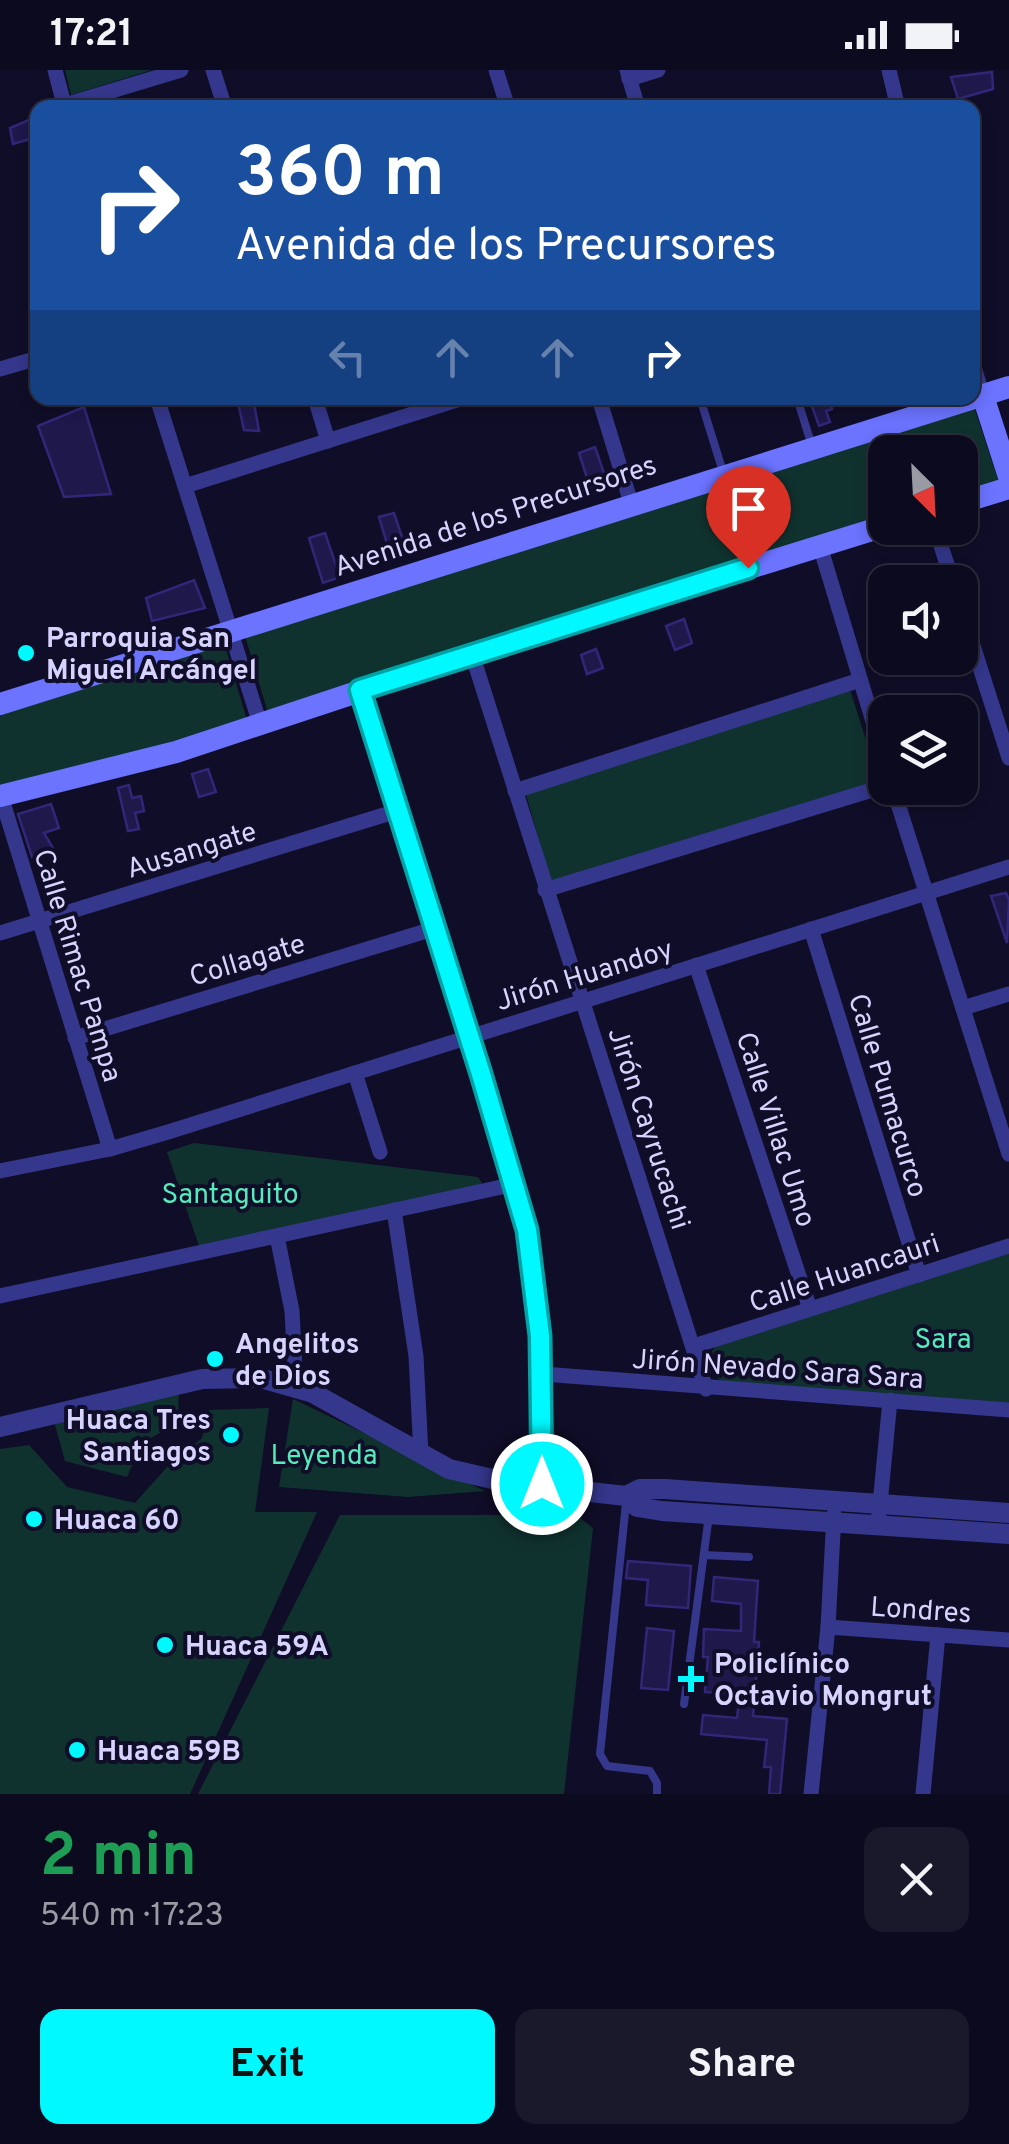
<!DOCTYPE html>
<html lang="en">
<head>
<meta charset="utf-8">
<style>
	body { margin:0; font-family:Overpass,sans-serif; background:#1a182b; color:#f1f3f6; height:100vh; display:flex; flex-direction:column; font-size:38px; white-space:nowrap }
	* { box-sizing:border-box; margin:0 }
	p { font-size:32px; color:#9a9aa4 }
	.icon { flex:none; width:55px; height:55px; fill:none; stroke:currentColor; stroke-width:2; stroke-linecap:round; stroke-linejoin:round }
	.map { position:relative; height:1724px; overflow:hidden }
	.details { display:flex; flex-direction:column; background:#0c0a1e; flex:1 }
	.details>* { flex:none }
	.top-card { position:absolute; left:30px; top:30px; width:950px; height:305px; border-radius:20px; box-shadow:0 5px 15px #0003,0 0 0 2px #2c2b3c; background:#1a4fa0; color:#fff; overflow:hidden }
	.needle { width:65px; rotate:156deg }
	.tools { position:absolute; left:868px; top:365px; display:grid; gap:20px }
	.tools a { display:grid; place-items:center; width:110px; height:110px; border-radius:20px; background:#0c0a1e; box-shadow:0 5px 15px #0003,0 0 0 2px #2c2b3c; font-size:50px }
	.pin { position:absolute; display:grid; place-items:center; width:85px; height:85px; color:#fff; margin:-102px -42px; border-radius:50% 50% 50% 0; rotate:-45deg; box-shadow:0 0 10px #0007 }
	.pin .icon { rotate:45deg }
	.me { position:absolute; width:110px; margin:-55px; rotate:0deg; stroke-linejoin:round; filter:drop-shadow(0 0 8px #0008) }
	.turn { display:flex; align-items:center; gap:35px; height:210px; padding:0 40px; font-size:45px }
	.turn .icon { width:130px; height:130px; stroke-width:2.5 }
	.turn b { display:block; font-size:70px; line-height:85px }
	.lanes { display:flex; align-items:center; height:95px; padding:0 40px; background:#0003; justify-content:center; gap:50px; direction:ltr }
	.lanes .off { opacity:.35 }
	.round { display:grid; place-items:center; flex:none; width:105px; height:105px; border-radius:20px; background:#1a182b }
	.head { display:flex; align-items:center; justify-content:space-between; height:170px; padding:0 40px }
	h1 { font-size:60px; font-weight:700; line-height:75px; color:#1e9e55 }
	.primary-button { display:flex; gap:20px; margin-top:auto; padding:20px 40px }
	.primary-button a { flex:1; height:115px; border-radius:20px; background:#00f9ff; color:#111; font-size:40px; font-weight:700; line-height:115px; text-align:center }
	.primary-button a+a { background:#1a182b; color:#f1f3f6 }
	.status { display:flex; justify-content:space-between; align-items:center; height:70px; padding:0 50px; background:#0c0a1e; direction:ltr }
	.status svg { height:28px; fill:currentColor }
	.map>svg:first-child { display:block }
	.green { fill:#10322f }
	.building { fill:#1e184b; stroke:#312779; stroke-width:2.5 }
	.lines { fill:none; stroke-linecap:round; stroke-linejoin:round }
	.service { stroke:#34378b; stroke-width:8 }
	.minor { stroke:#34378b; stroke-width:15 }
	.tertiary { stroke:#34378b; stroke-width:20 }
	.secondary { stroke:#6b73ff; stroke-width:22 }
	.route-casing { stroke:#00a2a6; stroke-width:25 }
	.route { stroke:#00f9ff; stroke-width:18 }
	.poi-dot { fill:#00f9ff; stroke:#100d28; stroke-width:4 }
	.labels { text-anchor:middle; stroke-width:8; stroke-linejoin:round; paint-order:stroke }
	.street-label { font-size:28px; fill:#d6d4ff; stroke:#100d28 }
	.poi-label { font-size:28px; font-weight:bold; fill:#d6d4ff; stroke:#100d28; text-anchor:start }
	.park-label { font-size:28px; fill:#55eab9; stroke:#100d28 }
</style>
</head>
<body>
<div class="status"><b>17:21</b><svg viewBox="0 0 49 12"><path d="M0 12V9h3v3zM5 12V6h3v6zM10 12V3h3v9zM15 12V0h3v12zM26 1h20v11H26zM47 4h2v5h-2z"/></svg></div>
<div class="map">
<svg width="1009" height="1724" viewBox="0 0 1009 1724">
	<rect width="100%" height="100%" fill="#100d28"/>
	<g class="green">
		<path d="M65 0H152L71 25Z"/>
		<path d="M974 337 999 413 960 425V382H885V449L268 643 245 566Z"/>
		<path d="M224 573 247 650 0 722V641Z"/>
		<path d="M850 620 880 713 551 812 526 724Z"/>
		<path d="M194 1073 478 1107 483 1115 199 1176 167 1082Z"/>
		<path d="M1009 1182V1335L722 1312 710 1301 706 1288 716 1276Z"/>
		<path d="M179 1314 178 1353 142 1373 127 1407 65 1391 52 1344Z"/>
		<path d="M293 1329 485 1421 408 1427 279 1417Z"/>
		<path d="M269 1338 255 1442H317L190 1724H0V1379L29 1375 67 1417 135 1433 167 1397 202 1368 209 1340Z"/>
		<path d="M340 1445H576L593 1458 564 1724H198Z"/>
	</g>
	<g class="building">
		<path d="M992 2 993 19 958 29 951 7Z"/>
		<path d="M38 46V67L13 74 10 58Z"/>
		<path d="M237 328H253L259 361 244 360Z"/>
		<path d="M809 328H828L832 339 826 341 830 352 819 356Z"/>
		<path d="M84 337 111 424 64 427 38 356Z"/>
		<path d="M595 377 609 418 592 424 579 383Z"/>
		<path d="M394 443 406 479 390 484 379 447Z"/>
		<path d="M325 463 340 507 323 513 309 468Z"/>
		<path d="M194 510 205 538 152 551 146 528Z"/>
		<path d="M684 549 692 573 675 580 666 556Z"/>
		<path d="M596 579 603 598 587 604 581 585Z"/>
		<path d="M208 699 216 722 199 727 192 704Z"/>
		<path d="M129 715 132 728 141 726 144 741 135 743 139 759 128 761 118 718Z"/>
		<path d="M51 734 59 758 44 763 54 780 32 787 18 744Z"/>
		<path d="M1006 823 1009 830 1007 873 991 826Z"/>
		<path d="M628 1491 691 1496 688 1538 646 1535 648 1510 626 1508Z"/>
		<path d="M714 1507 758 1511 754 1572H759L753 1646 787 1649 780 1724H769L771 1697H764L767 1670 701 1664 703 1645 737 1648 740 1624 705 1622 708 1587H703L704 1559 741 1561V1534L712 1531Z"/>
		<path d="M647 1558 674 1561 668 1620 641 1618Z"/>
	</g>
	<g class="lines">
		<g class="service">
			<path d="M700 328 724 405"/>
			<path d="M797 328 812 376"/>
			<path d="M626 1433 600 1684 607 1696 650 1701 657 1713V1724"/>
			<path d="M704 1485 749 1487"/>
			<path d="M684 1634 709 1445"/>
		</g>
		<g class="minor">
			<path d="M55 0 65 38"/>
			<path d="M213 0 225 38"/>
			<path d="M496 0 508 38"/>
			<path d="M627 0 638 38"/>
			<path d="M889 0 898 38"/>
			<path d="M629 9 658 0"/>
			<path d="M65 35 181 0"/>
			<path d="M972 291 983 326"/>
			<path d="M0 299 38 288"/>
			<path d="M157 328 260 654"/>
			<path d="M315 328 328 371"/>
			<path d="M599 328 631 433"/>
			<path d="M185 416 463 328"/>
			<path d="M935 458 953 512"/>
			<path d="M820 476 885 691"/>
			<path d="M960 535 1009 688"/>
			<path d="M472 584 706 1319"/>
			<path d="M359 620 470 967 527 1160 538 1228 543 1304 542 1415"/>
			<path d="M893 718 1009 1084"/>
			<path d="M515 721 860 610"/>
			<path d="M1 726 110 1079"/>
			<path d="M545 820 885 716"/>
			<path d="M811 859 919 1205"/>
			<path d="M0 863 397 741"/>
			<path d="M696 895 810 1239"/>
			<path d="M963 938 1009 924"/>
			<path d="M75 968 433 859"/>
			<path d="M355 1003 380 1082"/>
			<path d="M0 1101 110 1079 168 1062 1009 797"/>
			<path d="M394 1140 416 1286 421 1385"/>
			<path d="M277 1166 292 1241 296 1317"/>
			<path d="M0 1226 515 1114"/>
			<path d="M694 1276 1009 1176"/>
			<path d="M543 1304 1009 1340"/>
			<path d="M878 1455 890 1330"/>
			<path d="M828 1557 1009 1570"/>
			<path d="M811 1724 828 1557 834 1444"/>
			<path d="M923 1724 938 1565"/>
		</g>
		<g class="tertiary">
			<path d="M0 1357 202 1309 260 1308 313 1323 449 1399 510 1413 626 1426"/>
			<path d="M626 1426 637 1437 662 1441 1009 1464"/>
			<path d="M626 1426 640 1419H665L1009 1443"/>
		</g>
		<g class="secondary">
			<path d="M983 326 1009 407"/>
			<path d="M960 433 1009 418"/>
			<path d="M0 634 1009 317"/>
			<path d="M0 726 176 682 472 584 885 456"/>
		</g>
	</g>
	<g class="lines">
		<g class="route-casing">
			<path id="route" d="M542 1414 540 1266 527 1160 481 1004 360 620 748 498"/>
		</g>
		<use href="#route" class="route"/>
	</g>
	<g class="poi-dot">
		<circle cx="26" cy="583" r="10"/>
		<circle cx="215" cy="1289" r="10"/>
		<circle cx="231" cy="1365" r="10"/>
		<circle cx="34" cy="1449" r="10"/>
		<circle cx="165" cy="1575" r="10"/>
		<path d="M686 1594h10v10h10v10h-10v10h-10v-10h-10v-10h10z"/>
		<circle cx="77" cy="1680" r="10"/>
	</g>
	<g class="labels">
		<g class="street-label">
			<text transform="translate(495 445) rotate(-18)" y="10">Avenida de los Precursores</text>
			<text transform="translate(191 779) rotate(-17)" y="10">Ausangate</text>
			<text transform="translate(247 889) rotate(-17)" y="10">Collagate</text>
			<text transform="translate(79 895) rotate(73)" y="10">Calle Rimac Pampa</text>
			<text transform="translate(584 904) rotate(-17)" y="10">Jirón Huandoy</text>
			<text transform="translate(889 1025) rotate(73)" y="10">Calle Pumacurco</text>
			<text transform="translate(650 1058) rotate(72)" y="10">Jirón Cayrucachi</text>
			<text transform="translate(777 1059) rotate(72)" y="10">Calle Villac Umo</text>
			<text transform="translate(844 1202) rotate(-18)" y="10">Calle Huancauri</text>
			<text transform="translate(778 1298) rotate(4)" y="10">Jirón Nevado Sara Sara</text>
			<text transform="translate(921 1539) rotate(4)" y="10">Londres</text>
		</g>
		<g class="poi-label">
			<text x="46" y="577">Parroquia San<tspan x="46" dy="32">Miguel Arcángel</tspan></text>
			<text x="235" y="1283">Angelitos<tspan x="235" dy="32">de Dios</tspan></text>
			<text x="211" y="1359" text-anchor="end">Huaca Tres<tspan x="211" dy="32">Santiagos</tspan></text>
			<text x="54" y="1459">Huaca 60</text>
			<text x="185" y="1585">Huaca 59A</text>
			<text x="714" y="1603">Policlínico<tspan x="714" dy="32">Octavio Mongrut</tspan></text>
			<text x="97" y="1690">Huaca 59B</text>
		</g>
		<g class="park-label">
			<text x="230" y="1133">Santaguito</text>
			<text x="943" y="1278">Sara</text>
			<text x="324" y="1394">Leyenda</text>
		</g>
	</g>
</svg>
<div class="tools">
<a><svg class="needle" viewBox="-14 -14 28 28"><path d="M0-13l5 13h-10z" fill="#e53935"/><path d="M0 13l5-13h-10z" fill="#9a9aa4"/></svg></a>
<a><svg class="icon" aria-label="sound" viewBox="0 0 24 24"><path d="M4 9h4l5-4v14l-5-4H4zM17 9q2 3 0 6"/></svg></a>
<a><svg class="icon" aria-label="layers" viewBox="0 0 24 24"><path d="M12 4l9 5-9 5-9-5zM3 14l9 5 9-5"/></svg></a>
</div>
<div class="pin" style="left:748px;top:498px;background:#d93025"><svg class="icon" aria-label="arrive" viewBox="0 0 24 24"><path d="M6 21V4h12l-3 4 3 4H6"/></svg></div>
<svg class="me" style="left:542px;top:1414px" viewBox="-20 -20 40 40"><circle r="17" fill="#00f9ff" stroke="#fff" stroke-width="3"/><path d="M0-11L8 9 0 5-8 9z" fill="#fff"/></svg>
<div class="top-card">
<div class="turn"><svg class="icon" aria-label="right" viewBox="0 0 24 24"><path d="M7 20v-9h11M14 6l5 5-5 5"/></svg><div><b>360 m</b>Avenida de los Precursores</div></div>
<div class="lanes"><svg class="icon off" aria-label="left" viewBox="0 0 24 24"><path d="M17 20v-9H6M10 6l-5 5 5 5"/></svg><svg class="icon off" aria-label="ahead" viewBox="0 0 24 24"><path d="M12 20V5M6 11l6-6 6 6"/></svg><svg class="icon off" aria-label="ahead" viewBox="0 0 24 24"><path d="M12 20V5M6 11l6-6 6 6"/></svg><svg class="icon" aria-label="right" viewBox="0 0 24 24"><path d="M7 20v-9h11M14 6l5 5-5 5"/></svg></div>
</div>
</div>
<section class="details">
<div class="head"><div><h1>2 min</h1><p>540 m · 17:23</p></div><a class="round"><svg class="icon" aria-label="close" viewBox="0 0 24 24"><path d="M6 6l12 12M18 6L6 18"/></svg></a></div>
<div class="primary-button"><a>Exit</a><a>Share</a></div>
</section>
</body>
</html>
